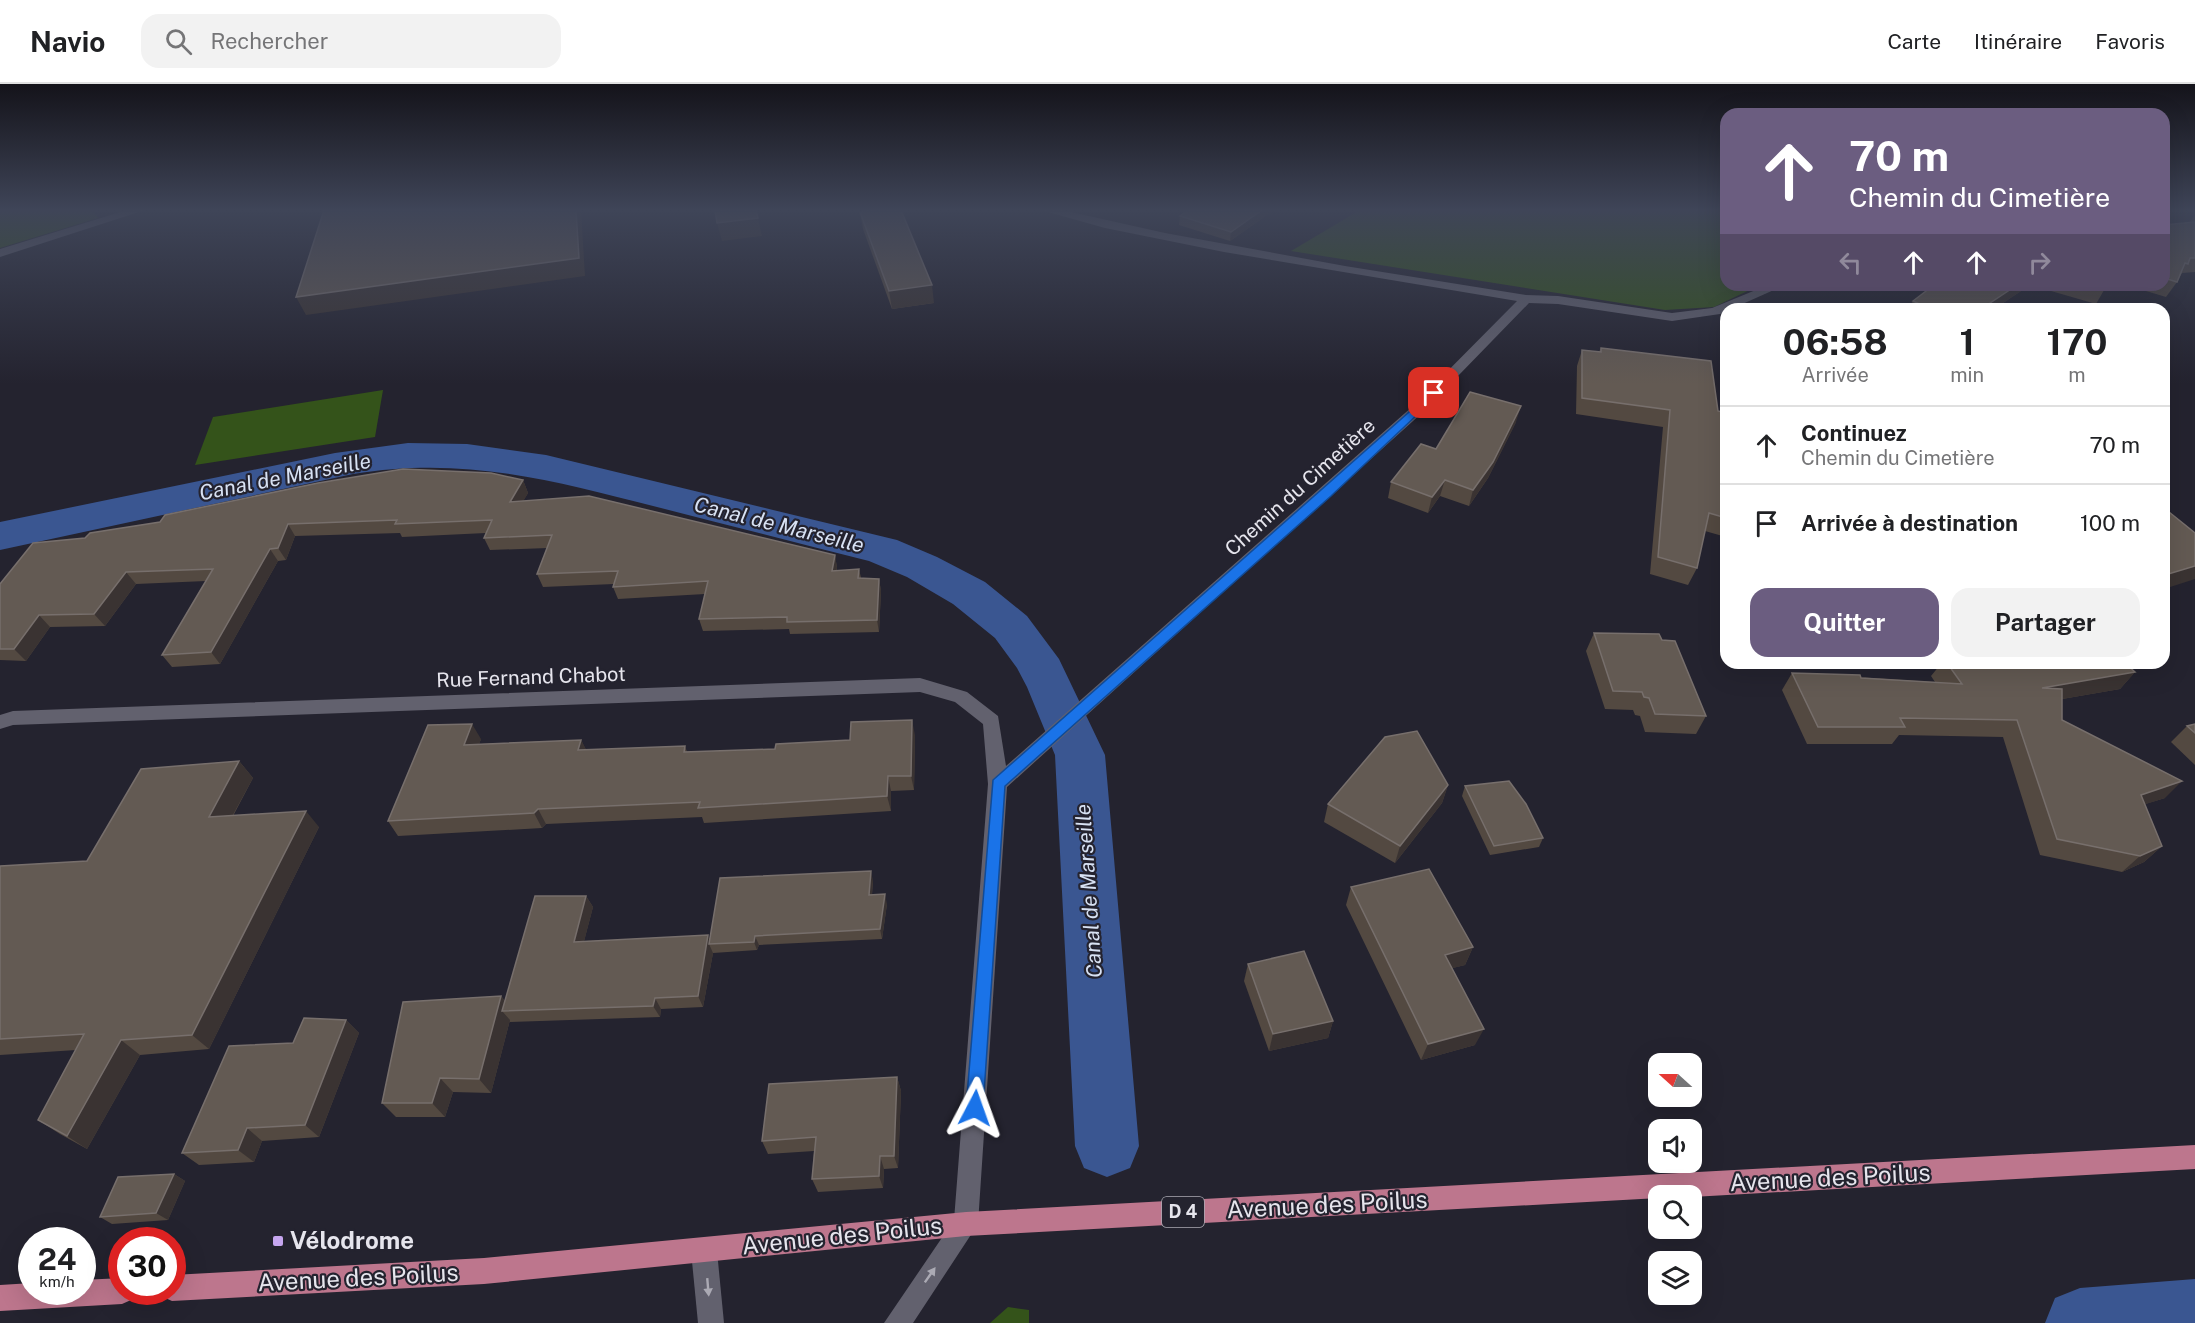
<!DOCTYPE html>
<html lang="fr">
<head>
<meta charset="utf-8">
<style>
	body { margin:0; font-family:"Public Sans",sans-serif; background:#f2f2f2; color:#202124; height:100vh; display:flex; flex-direction:column; font-size:22px; white-space:nowrap }
	* { box-sizing:border-box; margin:0 }
	p { font-size:20px; color:#757577 }
	.icon { flex:none; width:33px; height:33px; fill:none; stroke:currentColor; stroke-width:2; stroke-linecap:round; stroke-linejoin:round }
	.map { position:relative; flex:1; overflow:hidden }
	.details { position:absolute; left:1720px; top:219px; width:450px; height:366px; display:flex; flex-direction:column; background:#fff; border-radius:18px; box-shadow:0 6px 24px #0002 }
	.details>* { flex:none }
	.banner { position:absolute; left:1720px; top:24px; width:450px; height:183px; border-radius:18px; box-shadow:0 6px 24px #0002; background:#6b5d80; color:#fff; overflow:hidden }
	.needle { width:39px; rotate:291deg }
	.fabs { position:absolute; left:1648px; top:969px; display:grid; gap:12px }
	.fabs a { display:grid; place-items:center; width:54px; height:54px; border-radius:12px; background:#fff; box-shadow:0 6px 24px #0002; font-size:30px }
	.speed { position:absolute; left:18px; top:1143px; display:flex; gap:12px; font-size:30px; font-weight:700; text-align:center }
	.speed>* { display:grid; place-content:center; width:78px; height:78px; border-radius:50%; background:#fff; box-shadow:0 6px 24px #0002; line-height:1 }
	.speed small { font-size:15px; font-weight:400 }
	.speed .limit { border:9px solid #d22; background:#fff; color:#111 }
	.pin { position:absolute; display:grid; place-items:center; width:51px; height:51px; color:#fff; margin:-26px; border-radius:12px; box-shadow:0 3px 9px #0006 }
	.me { position:absolute; width:66px; margin:-33px; rotate:4deg; stroke-linejoin:round; filter:drop-shadow(0 0 4px #0008) }
	.turn { display:flex; align-items:center; gap:21px; height:126px; padding:0 30px; font-size:27px }
	.turn .icon { width:78px; height:78px; stroke-width:2.5 }
	.turn b { display:block; font-size:42px; line-height:51px }
	.lanes { display:flex; align-items:center; height:57px; padding:0 30px; background:#0003; justify-content:center; gap:30px; direction:ltr }
	.lanes .off { opacity:.35 }
	.eta { display:flex; justify-content:space-evenly; align-items:center; height:102px; text-align:center }
	.eta b { font-size:36px; font-weight:700; line-height:42px }
	.primary-button { display:flex; gap:12px; margin-top:auto; padding:12px 30px }
	.primary-button a { flex:1; height:69px; border-radius:18px; background:#6b5d80; color:#fff; font-size:24px; font-weight:700; line-height:69px; text-align:center }
	.primary-button a+a { background:#f2f2f2; color:#202124 }
	ul { padding:0; list-style:none }
	li { display:flex; align-items:center; gap:18px; height:78px; padding:0 30px; border-top:2px solid #e0e0e0 }
	li div { flex:1 }
	li b { display:block; font-size:22px }
	li em { font-style:normal }
	header { display:flex; align-items:center; gap:36px; box-sizing:border-box; height:84px; padding:0 30px; background:#fff; border-bottom:2px solid #e0e0e0 }
	header strong { font-size:28px }
	nav { display:flex; gap:33px; margin-inline-start:auto; font-size:21px }
	.search { width:420px; height:54px; background:#f2f2f2; display:flex; align-items:center; gap:15px; box-sizing:border-box; padding:0 21px; border-radius:18px; color:#757577; font-size:22px }
	.map>svg:first-child { display:block }
	.green { fill:#34531a }
	.lines { fill:none; stroke-linecap:round; stroke-linejoin:round }
	.canal { fill:#3a5691; fill-rule:evenodd }
	.street { fill:#62616e; fill-rule:evenodd }
	.primary { fill:#bd768d; fill-rule:evenodd }
	.wall { fill:#534941 }
	.shaded-wall { fill:#3a3332 }
	.building { fill:#635a53; stroke:#776f6c; stroke-width:1.5 }
	.oneway { fill:#abaab4 }
	.route { fill:#1a73e8; stroke:#114b97; stroke-width:1.5 }
	.poi-dot { fill:#c6a6f0; stroke:#24232f; stroke-width:2 }
	.labels { text-anchor:middle; stroke-width:4.5; stroke-linejoin:round; paint-order:stroke }
	.shield { fill:#24232f; stroke:#acabb4; stroke-width:1.5 }
	.shield-label { font-size:18px; font-weight:bold; fill:#e6e5ed }
	.street-label { font-size:20px; fill:#e6e5ed; stroke:#24232f }
	.water-label { font-size:21px; font-style:italic; fill:#d8e2f4; stroke:#24232f }
	.near-street-label { font-size:24px; fill:#e6e5ed; stroke:#24232f }
	.near-poi-label { font-size:24px; font-weight:bold; fill:#e6e5ed; stroke:#24232f; text-anchor:start }
</style>
</head>
<body>
<header>
<strong>Navio</strong>
<div class="search"><svg class="icon" aria-label="search" viewBox="0 0 24 24"><circle cx="10" cy="10" r="6"/><path d="M15 15l6 6"/></svg>Rechercher</div>
<nav><a>Carte</a><a>Itinéraire</a><a>Favoris</a></nav>
</header>
<div class="map">
<svg width="2195" height="1239" viewBox="0 0 2195 1239">
	<rect width="100%" height="100%" fill="#24232f"/>
	<g class="green">
		<path d="M0 126H93L98 134 0 164Z"/>
		<path d="M1360 126H1726V201H1760L1714 223 1665 226 1291 167Z"/>
		<path d="M383 306 375 353 195 381 213 333Z"/>
		<path d="M1008 1223 1029 1226V1239H990Z"/>
	</g>
	<g class="lines">
		<g class="canal">
			<path d="M408 359 467 360 546 371 897 456 937 473 985 498 1027 532 1059 575 1105 671 1139 1062 1130 1084 1107 1093 1084 1084 1075 1062 1055 671 1027 603 1017 584 995 554 953 520 907 493 869 477C798 459 728 441 657 423 550 396 465 372 353 390L0 466V438L335 369Z"/>
			<path d="M2195 1195V1239H2045L2055 1214 2080 1204Z"/>
		</g>
		<g class="street">
			<path d="M127 126H145L0 173V165Z"/>
			<path d="M1041 126H1062L1165 149 1345 182 1526 211 1558 212 1672 229 1712 224 1768 201H1785L1720 230 1672 237 1558 220 1529 219 1423 328 1007 703 978 1140 913 1239H884L954 1136 988 700 983 640 955 618 920 608 13 641 0 645V631L13 627 920 594 967 608 998 632 1006 682 1413 322 1517 217 1224 168 1105 144Z"/>
			<path d="M704 1154 713 1158 717 1167 724 1239H698L691 1167 695 1158Z"/>
		</g>
		<g class="primary">
			<path d="M2195 1061V1085L1692 1113 1659 1112V1114L966 1152 484 1200 172 1217 163 1213 161 1208H172V1191L484 1174 966 1128Z"/>
			<path d="M122 1194V1208H135L131 1216 122 1220 0 1227V1201L32 1199V1208H82V1196Z"/>
		</g>
	</g>
	<g class="wall">
		<path d="M1274 126 1230 157 1179 141 1180 132Z"/>
		<path d="M860 128 934 219 892 225 863 145Z"/>
		<path d="M2195 131V188L2182 189 2177 198 2166 213 2126 201H2164V141L2189 139Z"/>
		<path d="M1934 201H2030L1994 225H1909L1913 217Z"/>
		<path d="M2030 201H2107L2096 220Z"/>
		<path d="M1601 264 1718 327 1726 329V453L1705 447 1697 484 1688 501 1650 490 1663 343 1576 330 1577 282 1582 266 1599 268Z"/>
		<path d="M1516 338 1488 394 1469 422 1440 412 1428 429 1388 414 1391 398 1436 365Z"/>
		<path d="M523 396 528 409 523 417 835 471 837 484V487L859 485 861 494 879 495 881 507 879 548 790 550 789 545 703 547 699 535 705 510 618 515 613 503 614 500 543 503 537 490 548 464 490 466 484 454 486 449 402 453 400 449 295 452 286 476 278 477 220 580 172 583 162 571 206 497 136 500 105 542 50 543 26 577 0 576V500L85 454Z"/>
		<path d="M1594 549 1662 556 1706 632 1696 650 1645 648 1640 632 1635 631 1633 626 1605 625 1586 567Z"/>
		<path d="M1938 579H2125L2135 588 2120 605 2062 615V636L2165 714 2145 720 2162 762 2144 778 2122 788 2040 771 2003 653 1899 651 1892 660H1807L1782 606 1792 589 1935 598 1931 592 1940 581Z"/>
		<path d="M2195 640V681L2171 658 2187 642Z"/>
		<path d="M915 651 914 706 891 707V727L704 739 702 733 546 740 542 744 398 752 388 737 481 655 479 660 581 656 586 666 685 662 687 668 775 665 850 656Z"/>
		<path d="M239 677 253 694 233 732 319 743 209 965 140 971 87 1065 60 1050 38 1036 76 966 0 971V782L87 777Z"/>
		<path d="M1448 701 1442 719 1395 779 1324 738 1328 720Z"/>
		<path d="M1465 702 1543 754 1539 763 1490 771 1462 712Z"/>
		<path d="M873 797 872 811 887 820 882 855 759 861 757 866 713 869 703 923 661 925 660 933 510 938V936L491 1009 453 1008 445 1033H396L382 1019 501 912 505 917 586 812 593 823 584 857 710 854Z"/>
		<path d="M1351 803 1473 863 1465 881 1452 884 1475 961 1421 976 1346 821Z"/>
		<path d="M1248 880 1333 937 1328 954 1269 967 1244 897Z"/>
		<path d="M346 936 359 949 319 1053 262 1057 254 1078 199 1081 182 1069 293 959Z"/>
		<path d="M897 993 901 1007 898 1084 884 1085 883 1104 818 1108 812 1095 814 1067 768 1070 762 1057Z"/>
		<path d="M174 1090 185 1097 168 1136 112 1140 100 1133Z"/>
	</g>
	<g class="shaded-wall">
		<path d="M576 126H581L585 192 306 231 296 213Z"/>
		<path d="M1262 126H1274L1230 157 1231 148Z"/>
		<path d="M758 134 762 152 722 157 717 139Z"/>
		<path d="M932 201 934 219 892 225 889 207Z"/>
		<path d="M2017 201H2030L1994 225H1981Z"/>
		<path d="M1521 322 1516 338 1488 394 1469 422 1473 406Z"/>
		<path d="M523 396 528 409 516 430 510 418Z"/>
		<path d="M1445 396 1440 412 1428 429 1432 413Z"/>
		<path d="M288 440 295 452 286 476 278 464Z"/>
		<path d="M270 465 278 477 220 580 211 568Z"/>
		<path d="M835 471 837 484 835 499 832 487Z"/>
		<path d="M2195 482V495L2164 505 2165 491Z"/>
		<path d="M126 488 136 500 105 542 94 530Z"/>
		<path d="M879 495 881 507 879 548 877 536Z"/>
		<path d="M39 531 50 543 26 577 14 565Z"/>
		<path d="M2135 588 2120 605 2028 621 2042 604Z"/>
		<path d="M912 636 915 651 914 706 911 692Z"/>
		<path d="M472 640 481 655 473 676 464 661Z"/>
		<path d="M581 656 589 671 578 666Z"/>
		<path d="M239 677 253 694 223 749 209 733Z"/>
		<path d="M888 692 891 707V727L887 712Z"/>
		<path d="M2182 697 2165 714 2124 727 2141 711Z"/>
		<path d="M1448 701 1442 719 1395 779 1400 762Z"/>
		<path d="M538 725 546 740 542 744 534 729Z"/>
		<path d="M306 727 319 743 209 965 192 951Z"/>
		<path d="M2162 762 2144 778 2122 788 2140 772Z"/>
		<path d="M871 787 873 797 871 820 869 811Z"/>
		<path d="M885 810 887 820 882 855 880 845Z"/>
		<path d="M586 812 593 823 581 869 574 858Z"/>
		<path d="M708 851 712 860H709L713 869 703 923 698 912Z"/>
		<path d="M755 852 759 861 757 866 754 858Z"/>
		<path d="M1473 863 1465 881 1438 888 1445 871Z"/>
		<path d="M501 912 512 926 502 927 510 936 491 1009 479 995Z"/>
		<path d="M655 914 661 925 660 933 653 922Z"/>
		<path d="M346 936 359 949 319 1053 305 1041Z"/>
		<path d="M1333 937 1328 954 1269 967 1273 950Z"/>
		<path d="M1484 945 1475 961 1421 976 1428 960Z"/>
		<path d="M121 956 140 971 87 1065 67 1052Z"/>
		<path d="M897 993 901 1007 898 1084 894 1072Z"/>
		<path d="M440 994 453 1008 445 1033 432 1019Z"/>
		<path d="M247 1044 262 1057 254 1078 238 1066Z"/>
		<path d="M880 1072 884 1085 883 1104 879 1092Z"/>
		<path d="M174 1090 185 1097 168 1136 156 1129Z"/>
	</g>
	<g class="building">
		<path d="M324 126H576L579 174 296 213Z"/>
		<path d="M715 126H756L758 134 717 139Z"/>
		<path d="M870 126H901L932 201 889 207 860 128Z"/>
		<path d="M1188 126H1262L1231 148 1180 132Z"/>
		<path d="M2195 138V174H2190L2188 180 2185 179 2177 198 2164 194V141Z"/>
		<path d="M1934 201H2017L1981 225H1931L1913 217Z"/>
		<path d="M2092 201H2107L2106 205Z"/>
		<path d="M1601 264 1711 277 1718 327 1726 329V434L1709 429 1697 484 1658 473 1670 326 1582 314V266L1601 268Z"/>
		<path d="M1470 308 1521 322 1493 378 1473 406 1445 396 1432 413 1391 398 1421 360 1436 365Z"/>
		<path d="M403 385 491 389 523 396 510 418 589 412 835 471 832 487 859 485 858 494 879 495 877 536 787 538V533L699 535 708 497 613 503 618 487 537 490 552 451 484 454 492 436 395 440 397 436 288 440 278 464 270 465 211 568 162 571 213 485 126 488 94 530 39 531 14 565H0V500L33 459 85 454 90 449 160 438 165 431 318 399Z"/>
		<path d="M2169 428 2195 449V482L2165 491 2164 430Z"/>
		<path d="M1594 549 1659 550 1662 556 1675 557 1706 632 1655 630 1649 614 1644 613 1642 608 1613 607Z"/>
		<path d="M1947 579H2125L2135 588 2042 604 2062 605V636L2182 697 2141 711 2162 762 2140 772 2057 755 2017 636 1900 634 1905 643H1818L1792 589 1860 591 1861 594 1962 600Z"/>
		<path d="M912 636 911 692H888L887 712 698 724 700 718 538 725 534 729 388 737 428 641 472 640 464 661 581 656 578 666 685 662 684 668 775 665 776 660 850 656 851 638Z"/>
		<path d="M2195 640V649L2187 642Z"/>
		<path d="M1417 647 1448 701 1400 762 1328 720 1385 653Z"/>
		<path d="M239 677 209 733 306 727 192 951 121 956 67 1052 38 1036 84 950 0 955V782L87 777 141 685Z"/>
		<path d="M1509 697 1526 720 1543 754 1494 762 1465 702Z"/>
		<path d="M1429 785 1473 863 1445 871 1484 945 1428 960 1351 803Z"/>
		<path d="M871 787 869 811 885 810 880 845 755 852 754 858 709 860 720 794Z"/>
		<path d="M535 812H586L574 858 708 851 698 912 655 914 653 922 502 927Z"/>
		<path d="M1304 867 1333 937 1273 950 1248 880Z"/>
		<path d="M501 912 479 995 440 994 432 1019H382L403 918Z"/>
		<path d="M304 934 346 936 305 1041 247 1044 238 1066 182 1069 229 962 293 959Z"/>
		<path d="M897 993 894 1072H880L879 1092 812 1095 816 1053 762 1057 769 1000Z"/>
		<path d="M174 1090 156 1129 100 1133 118 1093Z"/>
	</g>
	<defs><path id="oneway-solid" d="M-6-.8H1V-3.2L6.5 0L1 3.2V.8H-6Z" transform="scale(1.5)"/></defs>
	<g class="oneway">
		<use href="#oneway-solid" transform="translate(930 1191) rotate(-55)"/>
		<use href="#oneway-solid" transform="translate(708 1203) rotate(85)"/>
	</g>
	<linearGradient id="sky" x2="0" y2="1"><stop stop-color="#14131a"/><stop offset="0.42" stop-color="#3f4558"/><stop offset="1" stop-color="#3f4558" stop-opacity="0"/></linearGradient>
	<rect width="2195" height="300" fill="url(#sky)"/>
	<path class="route" d="M1434 306 1439 309 1437 312 1331 412 1005 702 983 1024 981 1030 975 1032 968 1030 966 1024 993 696Z"/>
	<rect class="poi-dot" x="272" y="1151" width="12" height="12" rx="3"/>
	<g class="labels">
		<rect class="shield" x="1162" y="1113" width="42" height="30" rx="4.5"/>
		<g class="shield-label">
			<text x="1183" y="1134">D 4</text>
		</g>
		<g class="street-label">
			<text transform="translate(1300 403) rotate(-42)" y="7">Chemin du Cimetière</text>
			<text transform="translate(531 593) rotate(-2)" y="7">Rue Fernand Chabot</text>
		</g>
		<g class="water-label">
			<text transform="translate(285 393) rotate(-11)" y="7">Canal de Marseille</text>
			<text transform="translate(779 441) rotate(14)" y="7">Canal de Marseille</text>
			<text transform="translate(1089 807) rotate(-94)" y="7">Canal de Marseille</text>
		</g>
		<g class="near-street-label">
			<text transform="translate(1830 1094) rotate(-3)" y="8">Avenue des Poilus</text>
			<text transform="translate(1327 1121) rotate(-3)" y="8">Avenue des Poilus</text>
			<text transform="translate(842 1152) rotate(-6)" y="8">Avenue des Poilus</text>
			<text transform="translate(358 1194) rotate(-3)" y="8">Avenue des Poilus</text>
		</g>
		<g class="near-poi-label">
			<text x="290" y="1165">Vélodrome</text>
		</g>
	</g>
</svg>
<div class="fabs">
<a><svg class="needle" viewBox="-14 -14 28 28"><path d="M0-13l5 13h-10z" fill="#e53935"/><path d="M0 13l5-13h-10z" fill="#757577"/></svg></a>
<a><svg class="icon" aria-label="sound" viewBox="0 0 24 24"><path d="M4 9h4l5-4v14l-5-4H4zM17 9q2 3 0 6"/></svg></a>
<a><svg class="icon" aria-label="search" viewBox="0 0 24 24"><circle cx="10" cy="10" r="6"/><path d="M15 15l6 6"/></svg></a>
<a><svg class="icon" aria-label="layers" viewBox="0 0 24 24"><path d="M12 4l9 5-9 5-9-5zM3 14l9 5 9-5"/></svg></a>
</div>
<div class="speed"><div>24<small>km/h</small></div><div class="limit">30</div></div>
<div class="pin" style="left:1434px;top:309px;background:#d93025"><svg class="icon" aria-label="arrive" viewBox="0 0 24 24"><path d="M6 21V4h12l-3 4 3 4H6"/></svg></div>
<svg class="me" style="left:975px;top:1024px" viewBox="-20 -20 40 40"><path d="M0-17L14 15 0 8-14 15z" fill="#1a73e8" stroke="#fff" stroke-width="4"/></svg>
<div class="banner">
<div class="turn"><svg class="icon" aria-label="ahead" viewBox="0 0 24 24"><path d="M12 20V5M6 11l6-6 6 6"/></svg><div><b>70 m</b>Chemin du Cimetière</div></div>
<div class="lanes"><svg class="icon off" aria-label="left" viewBox="0 0 24 24"><path d="M17 20v-9H6M10 6l-5 5 5 5"/></svg><svg class="icon" aria-label="ahead" viewBox="0 0 24 24"><path d="M12 20V5M6 11l6-6 6 6"/></svg><svg class="icon" aria-label="ahead" viewBox="0 0 24 24"><path d="M12 20V5M6 11l6-6 6 6"/></svg><svg class="icon off" aria-label="right" viewBox="0 0 24 24"><path d="M7 20v-9h11M14 6l5 5-5 5"/></svg></div>
</div>
<section class="details">
<div class="eta">
<div><b>06:58</b><p>Arrivée</p></div>
<div><b>1</b><p>min</p></div>
<div><b>170</b><p>m</p></div>
</div>
<ul>
<li><svg class="icon" aria-label="ahead" viewBox="0 0 24 24"><path d="M12 20V5M6 11l6-6 6 6"/></svg><div><b>Continuez</b><p>Chemin du Cimetière</p></div><em>70 m</em></li>
<li><svg class="icon" aria-label="arrive" viewBox="0 0 24 24"><path d="M6 21V4h12l-3 4 3 4H6"/></svg><div><b>Arrivée à destination</b></div><em>100 m</em></li>
</ul>
<div class="primary-button"><a>Quitter</a><a>Partager</a></div>
</section>
</div>
</body>
</html>
